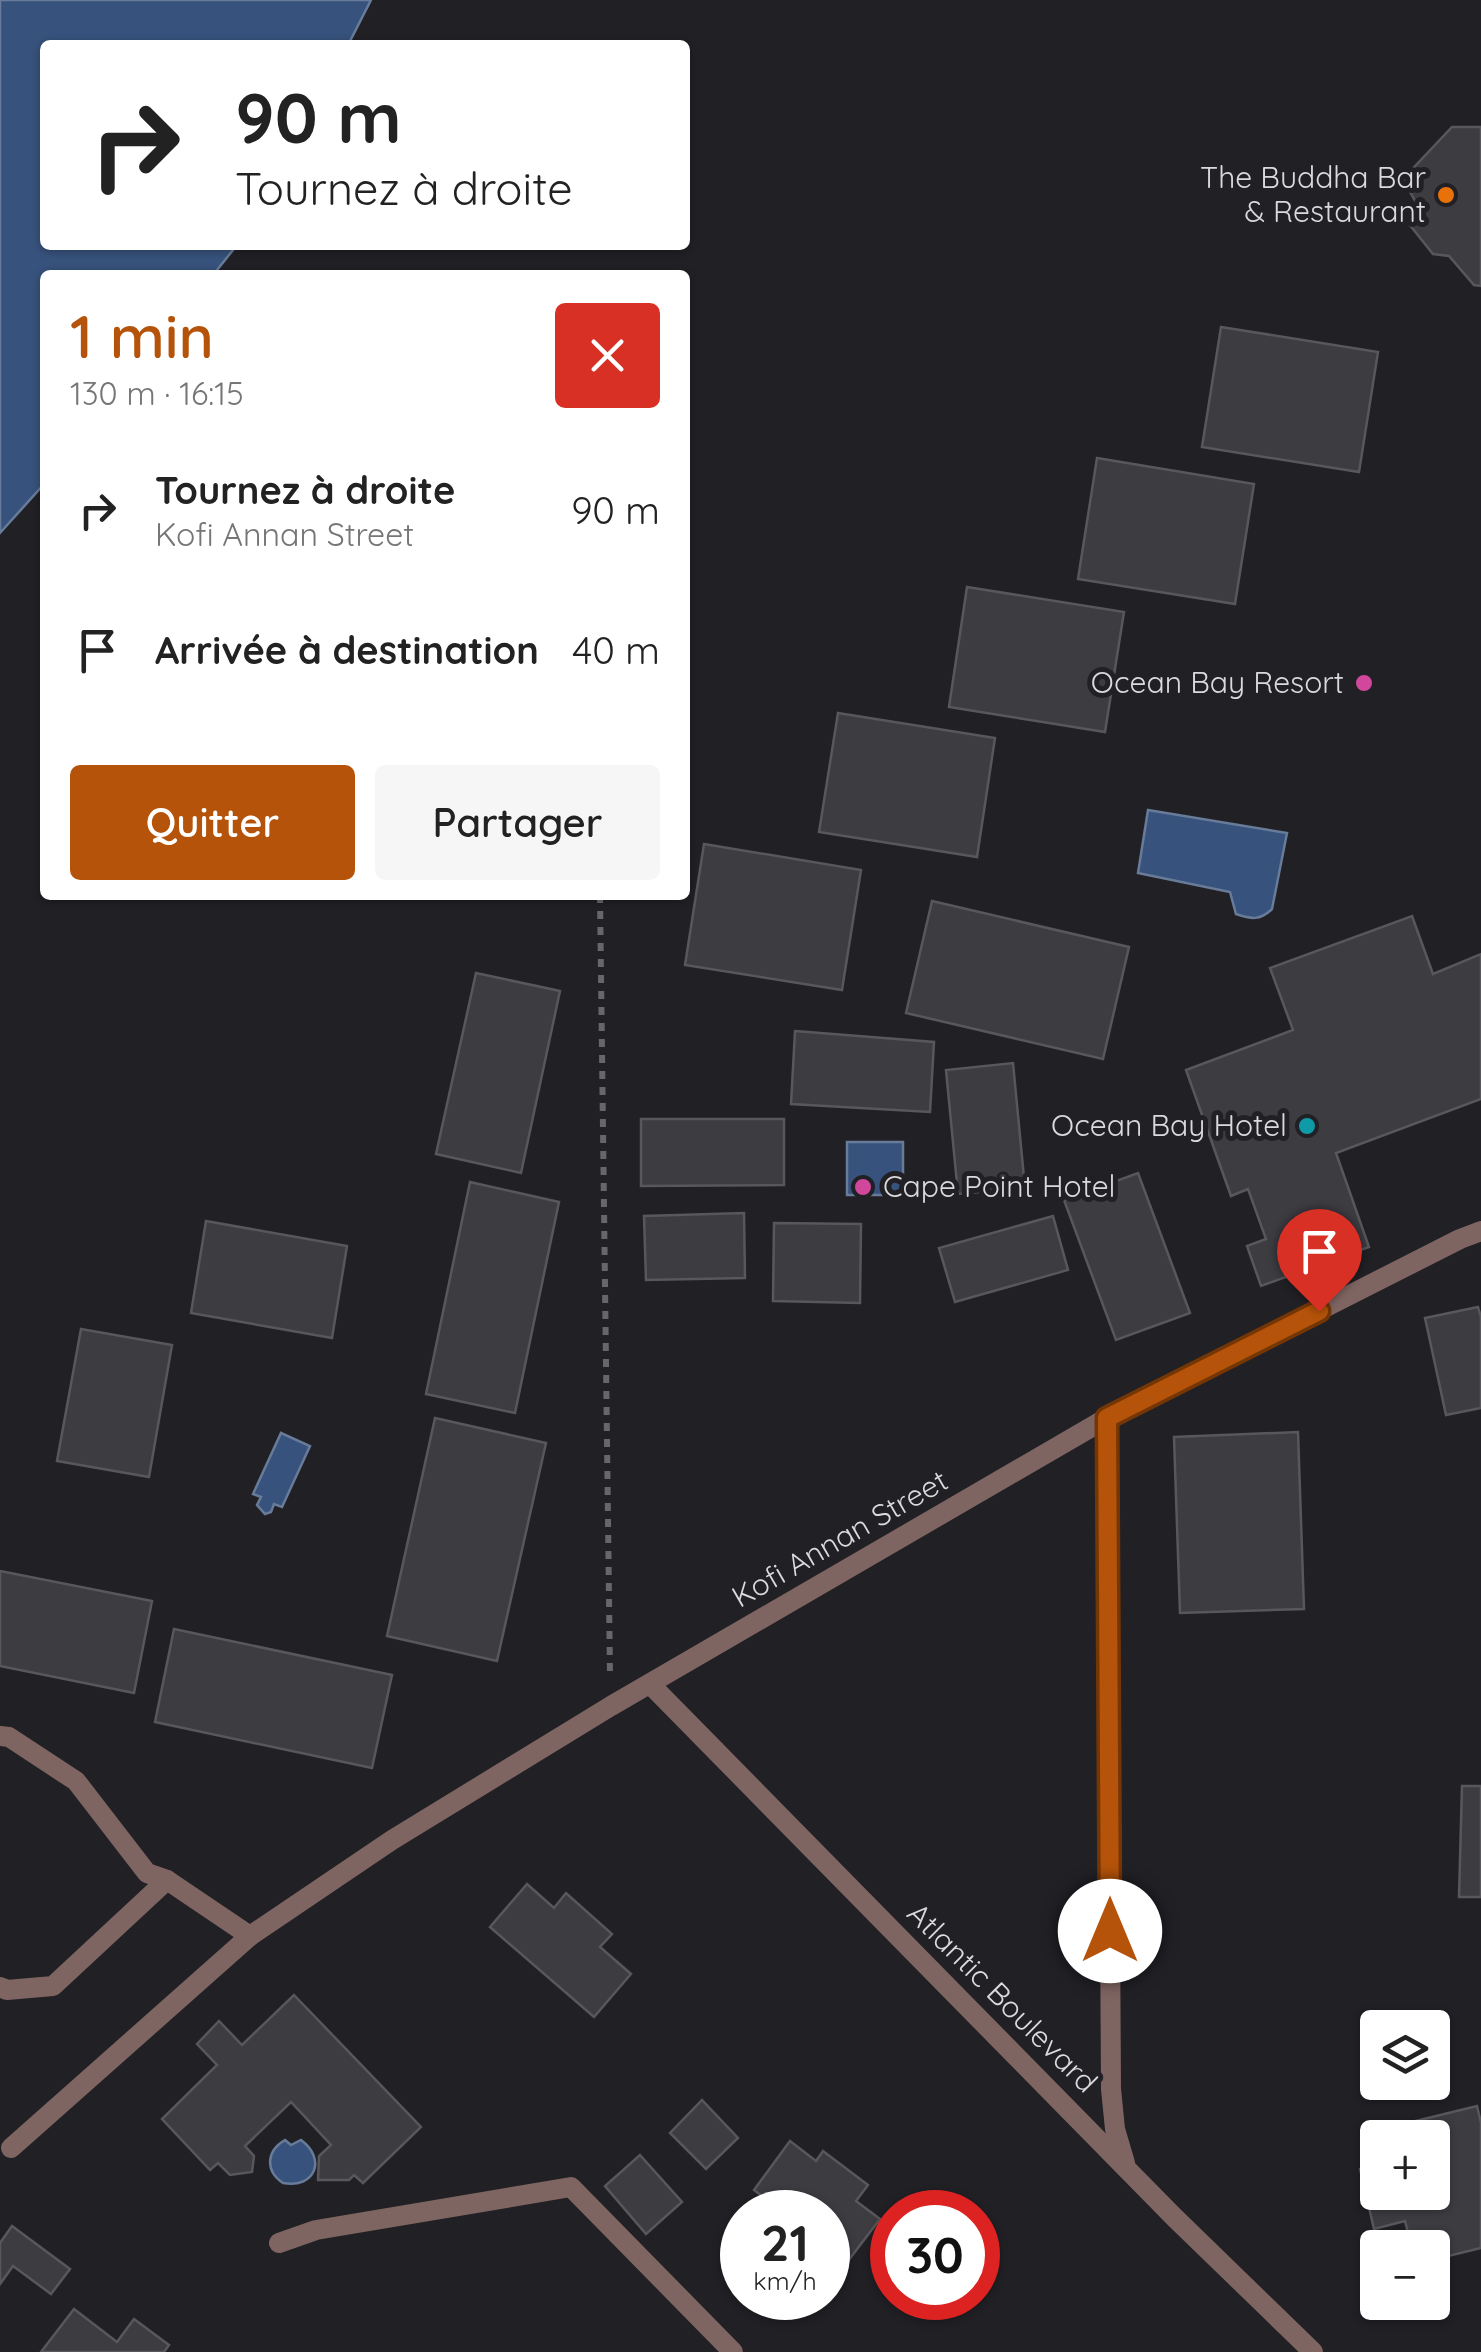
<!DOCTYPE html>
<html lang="fr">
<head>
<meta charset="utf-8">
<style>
	body { margin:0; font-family:Quicksand,sans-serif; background:#f6f6f6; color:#222; height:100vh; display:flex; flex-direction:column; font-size:38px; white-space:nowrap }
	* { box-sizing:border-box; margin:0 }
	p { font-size:32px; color:#767676 }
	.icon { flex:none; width:55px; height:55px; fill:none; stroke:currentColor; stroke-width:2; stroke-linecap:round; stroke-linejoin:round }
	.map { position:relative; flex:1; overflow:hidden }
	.details { position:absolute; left:40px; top:270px; width:650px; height:630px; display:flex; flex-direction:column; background:#fff; border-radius:10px; box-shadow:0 2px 8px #0004 }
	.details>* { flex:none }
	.banner { position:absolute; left:40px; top:40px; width:650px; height:210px; border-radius:10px; box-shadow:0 2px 8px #0004; background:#fff; color:#222; overflow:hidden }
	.buttons { position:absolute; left:1360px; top:2010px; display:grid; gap:20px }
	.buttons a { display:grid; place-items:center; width:90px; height:90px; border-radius:10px; background:#fff; box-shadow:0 2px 8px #0004; font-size:50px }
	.speed { position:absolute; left:720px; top:2190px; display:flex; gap:20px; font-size:50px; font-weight:700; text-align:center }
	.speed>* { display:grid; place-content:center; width:130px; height:130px; border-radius:50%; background:#fff; box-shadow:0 2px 8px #0004; line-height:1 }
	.speed small { font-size:25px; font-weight:400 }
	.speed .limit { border:15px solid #d22; background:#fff; color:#111 }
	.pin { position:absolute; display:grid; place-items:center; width:85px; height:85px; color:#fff; margin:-102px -42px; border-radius:50% 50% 50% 0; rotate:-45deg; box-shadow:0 0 10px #0007 }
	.pin .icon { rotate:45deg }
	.me { position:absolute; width:110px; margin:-55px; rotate:0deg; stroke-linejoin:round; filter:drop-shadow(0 0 8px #0008) }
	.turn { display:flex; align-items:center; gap:35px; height:210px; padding:0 30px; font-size:45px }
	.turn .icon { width:130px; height:130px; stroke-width:2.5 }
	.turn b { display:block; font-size:70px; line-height:85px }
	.round { display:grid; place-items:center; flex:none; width:105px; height:105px; border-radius:10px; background:#f6f6f6 }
	.summary { display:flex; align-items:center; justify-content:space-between; height:170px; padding:0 30px }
	h1 { font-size:60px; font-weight:600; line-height:75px; color:#b45309 }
	.action { display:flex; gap:20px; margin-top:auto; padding:20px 30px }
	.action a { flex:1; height:115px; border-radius:10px; background:#b45309; color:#fff; font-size:40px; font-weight:600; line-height:115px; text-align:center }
	.action a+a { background:#f6f6f6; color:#222 }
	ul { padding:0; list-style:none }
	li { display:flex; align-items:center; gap:30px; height:140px; padding:0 30px }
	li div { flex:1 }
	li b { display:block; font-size:38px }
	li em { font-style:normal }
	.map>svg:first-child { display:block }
	.water { fill:#37527c; stroke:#687b99; stroke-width:2.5 }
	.building { fill:#3c3c41; stroke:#57575c; stroke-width:2.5 }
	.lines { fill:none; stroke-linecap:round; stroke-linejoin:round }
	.path { stroke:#67676b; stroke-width:6; stroke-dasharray:8 8; stroke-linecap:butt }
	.service { stroke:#7f6562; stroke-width:20 }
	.minor { stroke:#7f6562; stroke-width:20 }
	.route-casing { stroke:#753606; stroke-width:25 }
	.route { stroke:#b45309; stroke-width:18 }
	.food-dot { fill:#e8710a; stroke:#202025; stroke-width:4 }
	.hotel-dot { fill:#d1479c; stroke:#202025; stroke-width:4 }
	.culture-dot { fill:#0f9aa8; stroke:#202025; stroke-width:4 }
	.labels { text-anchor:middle; stroke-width:10; stroke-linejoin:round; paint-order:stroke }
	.poi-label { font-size:30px; fill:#dadadd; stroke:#202025; text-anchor:end }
	.street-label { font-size:30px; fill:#dadadd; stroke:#202025 }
</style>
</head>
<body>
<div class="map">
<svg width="1481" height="2352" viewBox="0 0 1481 2352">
	<rect width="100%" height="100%" fill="#202025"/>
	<g class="water">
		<path d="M0 0H371L348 45H45V245H237L213 275H45V483L0 533Z"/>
		<path d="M1148 810 1287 833 1272 909C1260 921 1251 919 1236 914L1230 892 1138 873Z"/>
		<rect x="847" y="1142" width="56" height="53"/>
		<path d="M281 1433 310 1446 282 1507 274 1504 271 1512 265 1514 257 1505 261 1497 253 1494Z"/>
		<path d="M285 2140 291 2145 301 2140C327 2159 315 2189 283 2183 265 2171 266 2151 285 2140Z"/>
	</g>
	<g class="building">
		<path d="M1452 127H1481V286L1474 285 1449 256 1433 254 1409 224 1420 210 1403 179Z"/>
		<path d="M1221 327 1378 352 1359 472 1202 447Z"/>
		<path d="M1097 458 1254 484 1235 604 1078 579Z"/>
		<path d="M967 587 1124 612 1105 732 949 707Z"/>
		<path d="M838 713 995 738 977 857 819 832Z"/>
		<path d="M704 844 861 870 842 990 685 965Z"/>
		<path d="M932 901 1129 947 1103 1059 906 1013Z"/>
		<path d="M1412 916 1433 974 1481 954V1099L1336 1153 1369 1247 1261 1286 1247 1246 1266 1239 1248 1189 1231 1196 1186 1070 1293 1030 1270 968Z"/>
		<path d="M476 973 560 991 521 1173 436 1154Z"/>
		<path d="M795 1031 934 1042 930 1112 791 1104Z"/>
		<path d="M1013 1063 1025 1188 958 1194 946 1070Z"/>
		<path d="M641 1119H784V1185L641 1186Z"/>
		<path d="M1138 1173 1190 1313 1116 1340 1064 1200Z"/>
		<path d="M470 1182 559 1202 515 1413 426 1394Z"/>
		<path d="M744 1213 745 1278 646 1280 644 1216Z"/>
		<path d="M1053 1216 1068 1270 955 1302 939 1248Z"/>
		<path d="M206 1221 347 1246 332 1338 191 1313Z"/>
		<path d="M774 1223 861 1224 860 1303 773 1301Z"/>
		<path d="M1478 1307 1481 1317V1408L1446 1415 1425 1318Z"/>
		<path d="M81 1329 172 1345 149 1477 57 1461Z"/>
		<path d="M435 1418 546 1443 497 1661 387 1636Z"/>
		<path d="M1298 1432 1304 1609 1180 1613 1174 1437Z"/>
		<path d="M0 1571 152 1601 134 1693 0 1666Z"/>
		<path d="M174 1629 392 1675 372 1768 155 1722Z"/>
		<path d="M1462 1786H1481V1897H1459Z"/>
		<path d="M527 1884 554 1908 566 1893 612 1934 600 1947 631 1974 594 2017 490 1927Z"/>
		<path d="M294 1995 421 2127 363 2183 354 2175 349 2180H318L319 2156 331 2145 291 2102 245 2146 254 2156 252 2172 230 2175 218 2163 210 2170 162 2119 217 2065 197 2044 219 2021 242 2045Z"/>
		<path d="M702 2100 738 2138 706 2169 670 2133Z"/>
		<path d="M1477 2106 1481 2123V2248L1432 2260V2248H1412L1405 2221 1374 2229 1360 2169 1378 2166V2192H1432V2138H1378V2139L1375 2131Z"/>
		<path d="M790 2141 816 2161 823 2151 868 2185 856 2201 880 2219 848 2261 828 2246V2212H783L754 2190Z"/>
		<path d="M640 2155 682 2202 646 2234 605 2186Z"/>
		<path d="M12 2226 70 2269 51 2294 13 2266 0 2284V2243Z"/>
		<path d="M74 2309 117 2342 134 2319 169 2345 164 2352H41Z"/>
	</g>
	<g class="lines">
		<path class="path" d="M600 895 610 1675"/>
		<g class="service">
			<path d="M0 1736 9 1737 76 1781 147 1873 167 1880 250 1936"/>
			<path d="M0 1987 7 1990 53 1986 167 1880"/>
		</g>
		<g class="minor">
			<path d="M1107 1418 1111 2089 1115 2129 1125 2163"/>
			<path d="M651 1685 1174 2217 1313 2352"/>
			<path d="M11 2148 250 1936 392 1840 611 1706 1107 1418 1460 1239 1481 1231"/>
			<path d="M279 2243 316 2230 571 2187 733 2352"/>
		</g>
	</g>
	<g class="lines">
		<g class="route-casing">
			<path id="route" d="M1110 1931 1107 1418 1319 1311"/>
		</g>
		<use href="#route" class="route"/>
	</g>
	<circle class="food-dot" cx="1446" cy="195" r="10"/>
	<g class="hotel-dot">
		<circle cx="1364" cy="683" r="10"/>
		<circle cx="863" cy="1187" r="10"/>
	</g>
	<circle class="culture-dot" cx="1307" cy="1126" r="10"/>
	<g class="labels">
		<g class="poi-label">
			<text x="1426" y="188">The Buddha Bar<tspan x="1426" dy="34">&amp; Restaurant</tspan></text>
			<text x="1344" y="693">Ocean Bay Resort</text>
			<text x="1287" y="1136">Ocean Bay Hotel</text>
			<text x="883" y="1197" text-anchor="start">Cape Point Hotel</text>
		</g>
		<g class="street-label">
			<text transform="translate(840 1539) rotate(-30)" y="10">Kofi Annan Street</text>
			<text transform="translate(1002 1998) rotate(45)" y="10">Atlantic Boulevard</text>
		</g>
	</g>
</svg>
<div class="buttons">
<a><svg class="icon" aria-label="layers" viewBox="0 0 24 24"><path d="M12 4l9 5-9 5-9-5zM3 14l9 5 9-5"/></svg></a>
<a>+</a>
<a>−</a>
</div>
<div class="speed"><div>21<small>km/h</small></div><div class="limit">30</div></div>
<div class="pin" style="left:1319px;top:1311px;background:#d93025"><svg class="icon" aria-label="arrive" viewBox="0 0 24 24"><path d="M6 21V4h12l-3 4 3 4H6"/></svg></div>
<svg class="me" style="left:1110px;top:1931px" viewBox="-20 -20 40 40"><circle r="19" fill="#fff"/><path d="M0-13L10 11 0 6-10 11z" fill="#b45309"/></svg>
<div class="banner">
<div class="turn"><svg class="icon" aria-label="right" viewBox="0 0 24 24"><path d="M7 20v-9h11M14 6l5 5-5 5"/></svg><div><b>90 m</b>Tournez à droite</div></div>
</div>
<section class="details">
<div class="summary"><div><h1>1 min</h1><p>130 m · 16:15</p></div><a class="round" style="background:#d93025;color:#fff"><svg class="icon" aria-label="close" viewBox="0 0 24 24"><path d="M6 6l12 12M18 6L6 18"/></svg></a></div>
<ul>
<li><svg class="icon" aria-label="right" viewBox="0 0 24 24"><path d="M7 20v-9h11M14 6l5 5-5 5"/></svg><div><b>Tournez à droite</b><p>Kofi Annan Street</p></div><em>90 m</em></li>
<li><svg class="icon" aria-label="arrive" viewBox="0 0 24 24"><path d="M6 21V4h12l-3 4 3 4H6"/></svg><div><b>Arrivée à destination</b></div><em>40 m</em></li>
</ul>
<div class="action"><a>Quitter</a><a>Partager</a></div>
</section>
</div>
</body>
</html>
